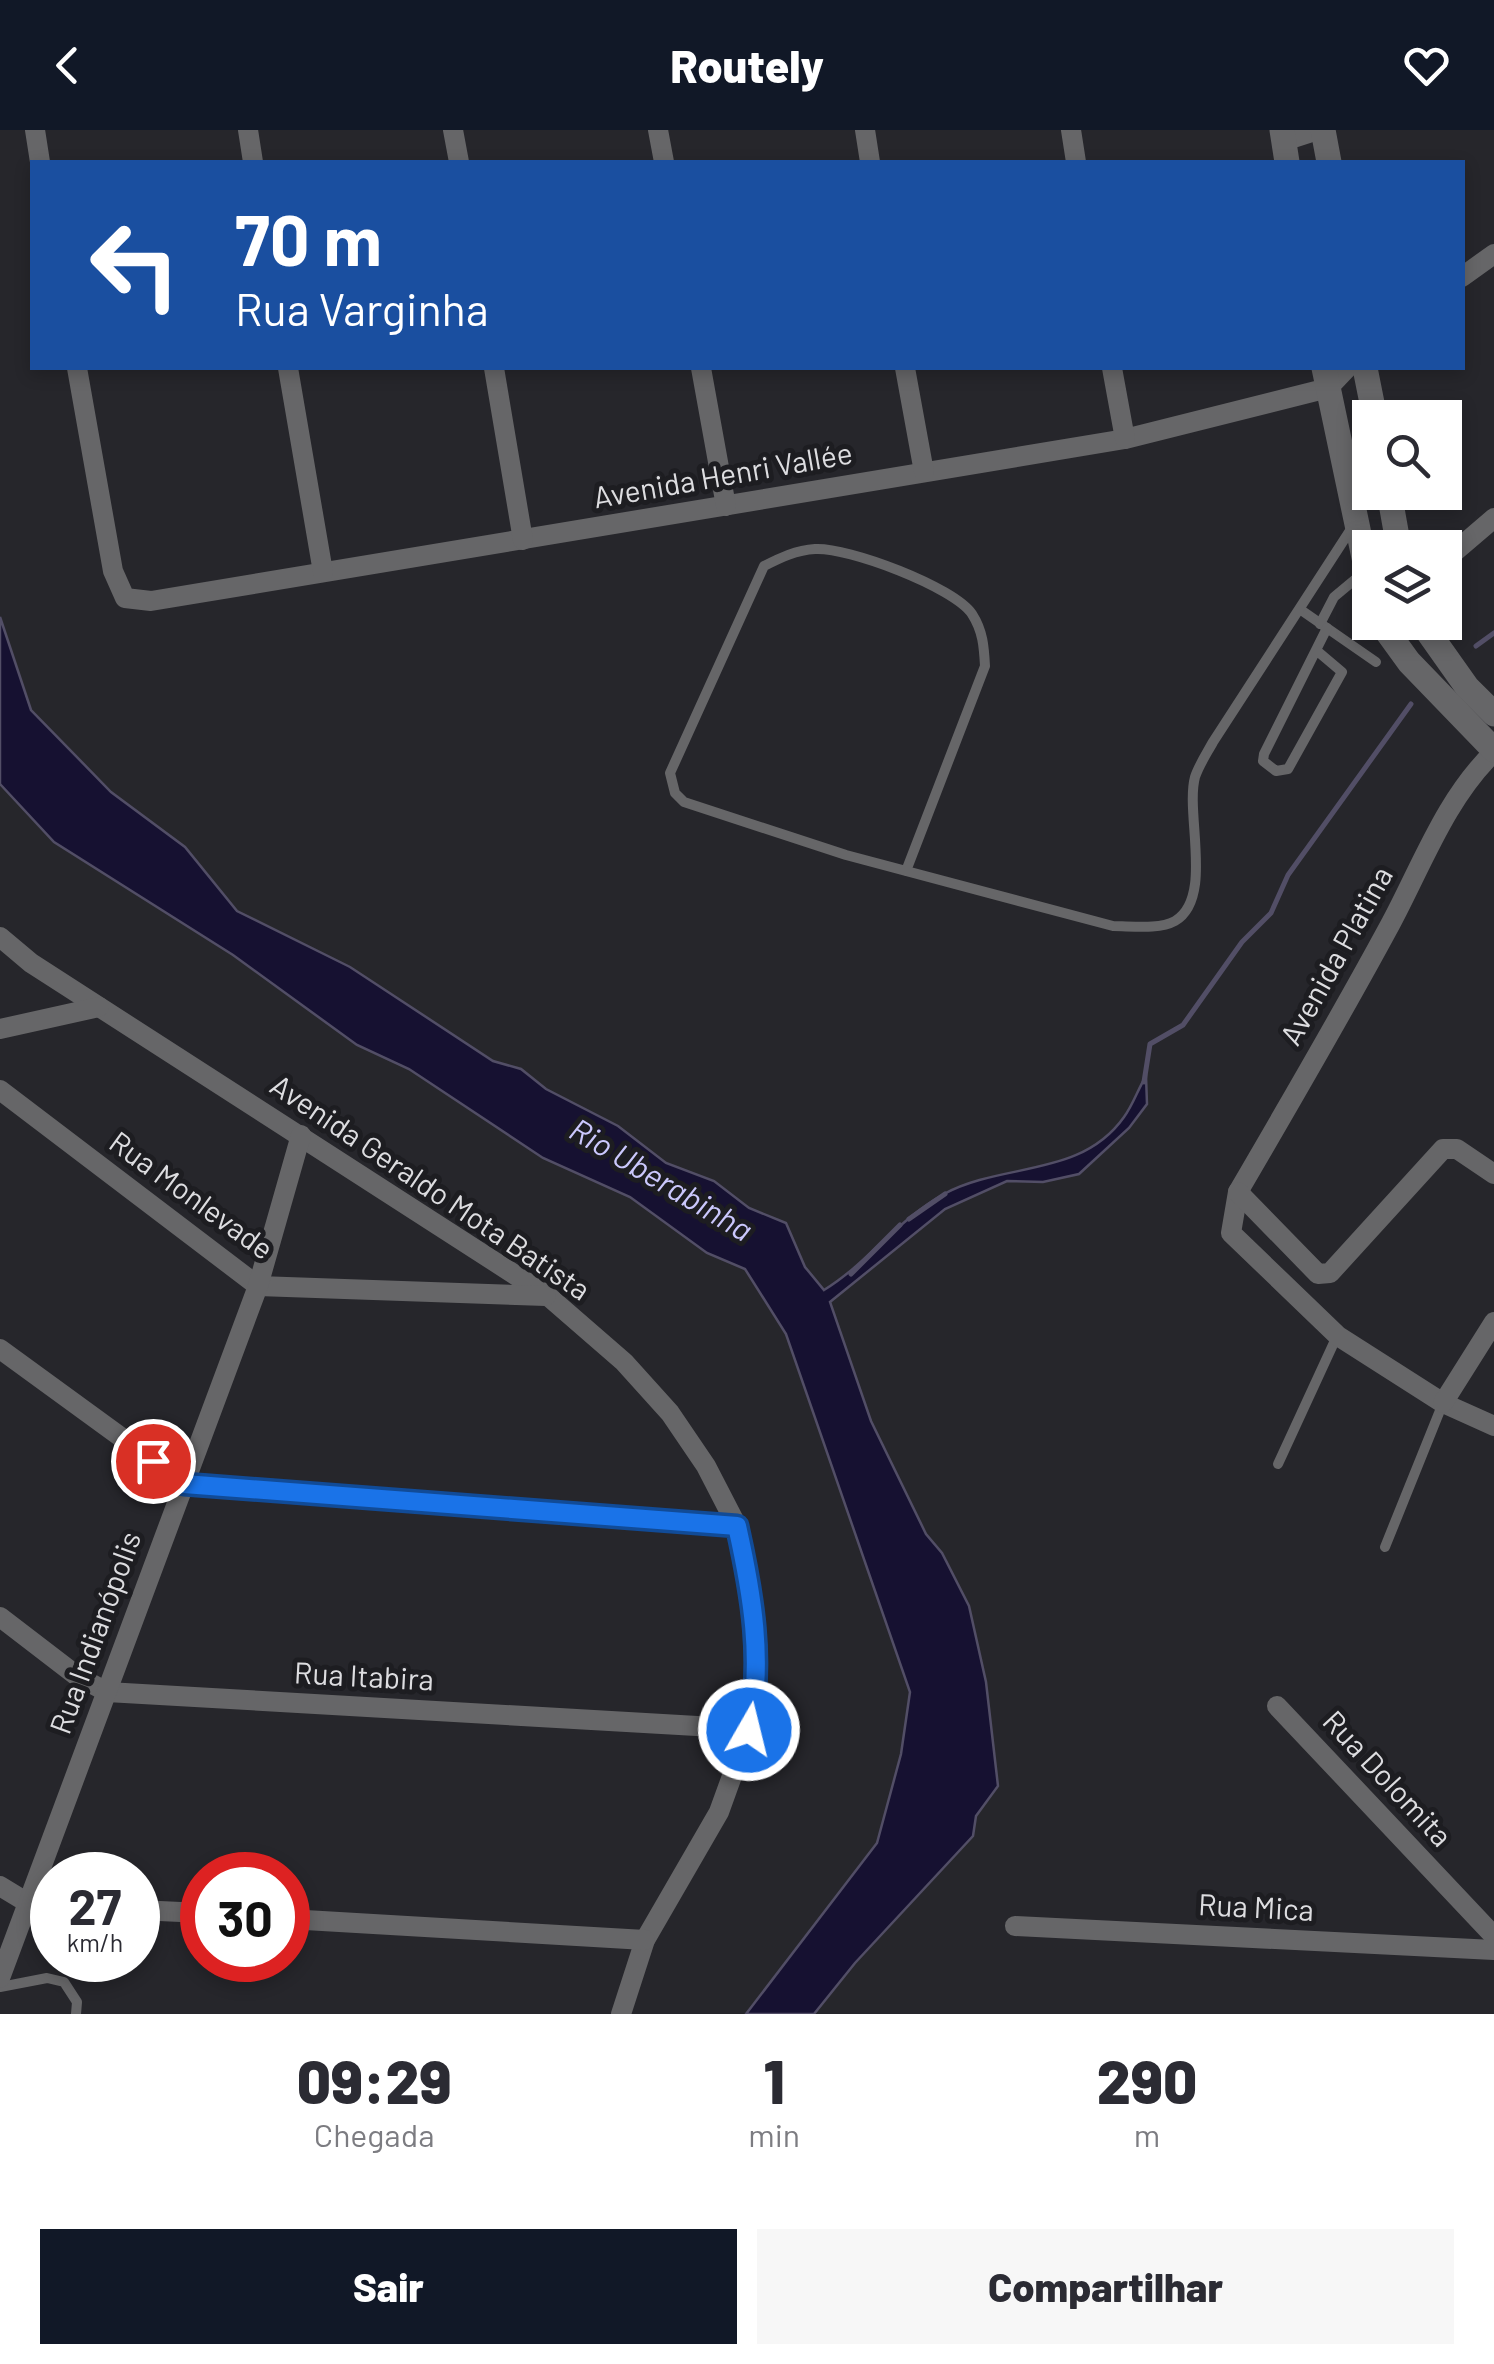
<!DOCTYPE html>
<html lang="pt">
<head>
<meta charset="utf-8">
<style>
	body { margin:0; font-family:Barlow,sans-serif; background:#f7f7f7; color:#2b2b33; height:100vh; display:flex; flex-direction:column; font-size:38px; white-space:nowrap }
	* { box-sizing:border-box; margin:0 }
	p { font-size:32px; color:#7c7c81 }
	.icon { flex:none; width:55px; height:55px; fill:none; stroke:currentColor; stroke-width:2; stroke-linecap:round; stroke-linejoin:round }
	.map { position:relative; height:1884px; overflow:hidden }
	.sheet { display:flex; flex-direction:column; background:#fff; flex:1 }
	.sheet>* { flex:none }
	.banner { position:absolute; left:30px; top:30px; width:1435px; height:210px; border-radius:0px; box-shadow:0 5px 15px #0003; background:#1a4fa0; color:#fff; overflow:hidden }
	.controls { position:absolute; left:1352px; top:270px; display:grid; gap:20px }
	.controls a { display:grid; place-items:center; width:110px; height:110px; border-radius:0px; background:#fff; box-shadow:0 5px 15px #0003; font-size:50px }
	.speed { position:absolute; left:30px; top:1722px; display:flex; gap:20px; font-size:50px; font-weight:700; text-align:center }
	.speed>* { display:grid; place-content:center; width:130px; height:130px; border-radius:50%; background:#fff; box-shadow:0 5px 15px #0003; line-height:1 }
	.speed small { font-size:25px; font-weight:400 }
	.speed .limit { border:15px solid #d22; background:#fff; color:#111 }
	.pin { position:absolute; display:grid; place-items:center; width:85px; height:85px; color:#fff; margin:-42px; border:5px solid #fff; border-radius:50%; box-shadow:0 2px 10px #0007 }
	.me { position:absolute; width:110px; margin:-55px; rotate:8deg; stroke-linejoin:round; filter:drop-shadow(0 0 8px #0008) }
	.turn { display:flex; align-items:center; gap:35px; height:210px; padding:0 40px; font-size:45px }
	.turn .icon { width:130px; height:130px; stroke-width:2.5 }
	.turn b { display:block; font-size:70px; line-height:85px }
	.eta { display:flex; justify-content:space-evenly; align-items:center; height:170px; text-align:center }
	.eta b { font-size:60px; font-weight:800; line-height:70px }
	.action { display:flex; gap:20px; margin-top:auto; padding:20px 40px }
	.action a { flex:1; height:115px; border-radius:0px; background:#111827; color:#fff; font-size:40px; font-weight:800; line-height:115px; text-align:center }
	.action a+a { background:#f7f7f7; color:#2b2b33 }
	header { display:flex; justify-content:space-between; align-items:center; height:130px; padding:0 40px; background:#111827; color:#fff; font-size:45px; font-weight:800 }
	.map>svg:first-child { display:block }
	.water { fill:#161131; stroke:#524e66; stroke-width:2.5 }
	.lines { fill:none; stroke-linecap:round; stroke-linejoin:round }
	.stream { stroke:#524e66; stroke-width:5 }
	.service { stroke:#666668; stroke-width:10 }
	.minor { stroke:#666668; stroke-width:20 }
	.tertiary { stroke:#666668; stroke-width:25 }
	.route-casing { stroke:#114b97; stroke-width:25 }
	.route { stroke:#1a73e8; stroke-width:18 }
	.labels { text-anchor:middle; stroke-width:10; stroke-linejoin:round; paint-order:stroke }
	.street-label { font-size:30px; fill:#dddde0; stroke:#1d1d21 }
	.water-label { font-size:32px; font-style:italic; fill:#cbc8fd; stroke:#1d1d21 }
</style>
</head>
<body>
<header><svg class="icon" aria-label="back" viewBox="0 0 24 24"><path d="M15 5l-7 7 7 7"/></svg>Routely<svg class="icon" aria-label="heart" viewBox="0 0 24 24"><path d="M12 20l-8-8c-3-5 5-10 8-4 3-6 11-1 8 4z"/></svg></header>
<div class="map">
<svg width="1494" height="1884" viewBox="0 0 1494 1884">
	<rect width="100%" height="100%" fill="#26262b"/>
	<path class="water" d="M0 487 31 580 111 662 185 717 237 781 350 837 493 931 521 939 546 959 618 996 666 1033 714 1051 749 1078 786 1093 805 1137 824 1160C868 1133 898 1089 944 1064 1003 1032 1081 1048 1124 987 1133 975 1138 959 1146 946L1147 974 1129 998 1079 1044 1043 1052 1007 1051 945 1079 830 1172 871 1291 926 1404 942 1423 969 1476 986 1552 998 1656 976 1686 973 1706 855 1833 814 1884H746L877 1713 901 1624 910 1562 786 1204 745 1139 707 1123 630 1067 543 1028 409 939 357 915 233 825 54 712 0 654Z"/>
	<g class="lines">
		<g class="stream">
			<path d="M1476 516 1494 503"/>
			<path d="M1144 952 1150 914 1183 895 1242 812 1271 783 1288 745 1411 574"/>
			<path d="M909 1089 945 1064"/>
			<path d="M851 1144 900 1095"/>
		</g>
		<g class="service">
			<path d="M1301 480 1376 532"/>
			<path d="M1320 494 1334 467 1364 442"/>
			<path d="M1316 520 1342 542 1288 639 1276 641 1263 631 1264 624 1327 498"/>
			<path d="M906 741 985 536C984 517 983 501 972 484 954 457 848 417 815 419 796 420 780 428 764 436L670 643 675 663 684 672 846 725 1113 796C1131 796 1159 800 1175 791 1214 768 1185 684 1195 647 1199 635 1207 623 1213 612L1353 396"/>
			<path d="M1278 1334 1337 1206"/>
			<path d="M1385 1417 1443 1273"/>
			<path d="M0 1857 47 1848 64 1852 77 1872 76 1884"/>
		</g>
		<g class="minor">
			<path d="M35 0 40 32"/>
			<path d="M248 0 253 32"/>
			<path d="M453 0 459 32"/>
			<path d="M658 0 664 32"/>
			<path d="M865 0 870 32"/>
			<path d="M1071 0 1076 32"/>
			<path d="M1284 11 1318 0"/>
			<path d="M1462 147 1494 124"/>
			<path d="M77 238 113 441 125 468 151 471 1125 309 1328 258 1347 238"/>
			<path d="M288 238 323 442"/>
			<path d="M494 238 523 410"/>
			<path d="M701 238 726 376"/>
			<path d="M905 238 924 342"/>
			<path d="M1112 238 1125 309"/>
			<path d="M1445 430 1494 388"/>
			<path d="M1494 622C1446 668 1422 735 1391 793 1342 884 1290 973 1238 1062L1231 1103 1338 1206 1443 1273 1494 1296"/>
			<path d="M0 807 31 833 548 1166 624 1232 670 1283 706 1336 737 1396 755 1504 756 1567 749 1599 719 1682 645 1810 621 1884"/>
			<path d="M0 899 99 877"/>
			<path d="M0 960 258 1156 546 1166"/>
			<path d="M1238 1062 1318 1144 1330 1143 1443 1019H1457L1494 1044"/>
			<path d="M0 1219 184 1353 737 1396"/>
			<path d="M1443 1273 1494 1192"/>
			<path d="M0 1487 77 1546 107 1562 749 1599"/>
			<path d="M1277 1576 1494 1806"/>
			<path d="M0 1756 28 1773 52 1774"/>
			<path d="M138 1780 202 1783"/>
			<path d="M288 1789 645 1810"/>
			<path d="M1015 1796 1494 1820"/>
			<path d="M0 1848 258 1156 301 1005"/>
		</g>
		<g class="tertiary">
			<path d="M1282 0 1287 32"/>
			<path d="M1323 0 1329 32"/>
			<path d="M1324 238 1370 456"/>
			<path d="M1365 238 1375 288"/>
			<path d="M1389 362 1399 418"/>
			<path d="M1380 492 1409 532 1494 620"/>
			<path d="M1421 492 1467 557 1494 584"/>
		</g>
	</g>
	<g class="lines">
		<g class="route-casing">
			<path id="route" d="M153 1331 184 1354 737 1396C752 1463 764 1532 749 1600"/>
		</g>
		<use href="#route" class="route"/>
	</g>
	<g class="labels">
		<g class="street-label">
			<text transform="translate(723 346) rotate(-10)" y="10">Avenida Henri Vallée</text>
			<text transform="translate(1337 826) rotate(-61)" y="10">Avenida Platina</text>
			<text transform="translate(430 1058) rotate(34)" y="10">Avenida Geraldo Mota Batista</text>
			<text transform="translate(191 1066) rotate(36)" y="10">Rua Monlevade</text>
			<text transform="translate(96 1503) rotate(-70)" y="10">Rua Indianópolis</text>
			<text transform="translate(364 1547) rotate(3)" y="10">Rua Itabira</text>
			<text transform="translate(1387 1649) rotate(47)" y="10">Rua Dolomita</text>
			<text transform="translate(1256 1778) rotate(3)" y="10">Rua Mica</text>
		</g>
		<g class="water-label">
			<text transform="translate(661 1050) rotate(31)" y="11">Rio Uberabinha</text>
		</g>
	</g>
</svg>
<div class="controls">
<a><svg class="icon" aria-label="search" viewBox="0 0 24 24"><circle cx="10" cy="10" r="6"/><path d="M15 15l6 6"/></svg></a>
<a><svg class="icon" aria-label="layers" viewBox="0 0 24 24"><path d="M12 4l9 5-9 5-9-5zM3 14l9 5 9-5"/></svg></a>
</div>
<div class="speed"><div>27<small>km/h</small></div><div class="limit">30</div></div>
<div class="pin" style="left:153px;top:1331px;background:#d93025"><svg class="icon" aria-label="arrive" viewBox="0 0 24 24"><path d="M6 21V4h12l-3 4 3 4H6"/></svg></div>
<svg class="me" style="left:749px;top:1600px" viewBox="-20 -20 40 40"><circle r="17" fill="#1a73e8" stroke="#fff" stroke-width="3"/><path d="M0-11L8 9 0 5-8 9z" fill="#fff"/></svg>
<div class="banner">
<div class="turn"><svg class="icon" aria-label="left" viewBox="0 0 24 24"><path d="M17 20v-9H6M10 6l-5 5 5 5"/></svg><div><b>70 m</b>Rua Varginha</div></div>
</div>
</div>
<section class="sheet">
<div class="eta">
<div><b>09:29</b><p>Chegada</p></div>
<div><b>1</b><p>min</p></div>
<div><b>290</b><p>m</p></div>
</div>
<div class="action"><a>Sair</a><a>Compartilhar</a></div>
</section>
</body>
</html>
